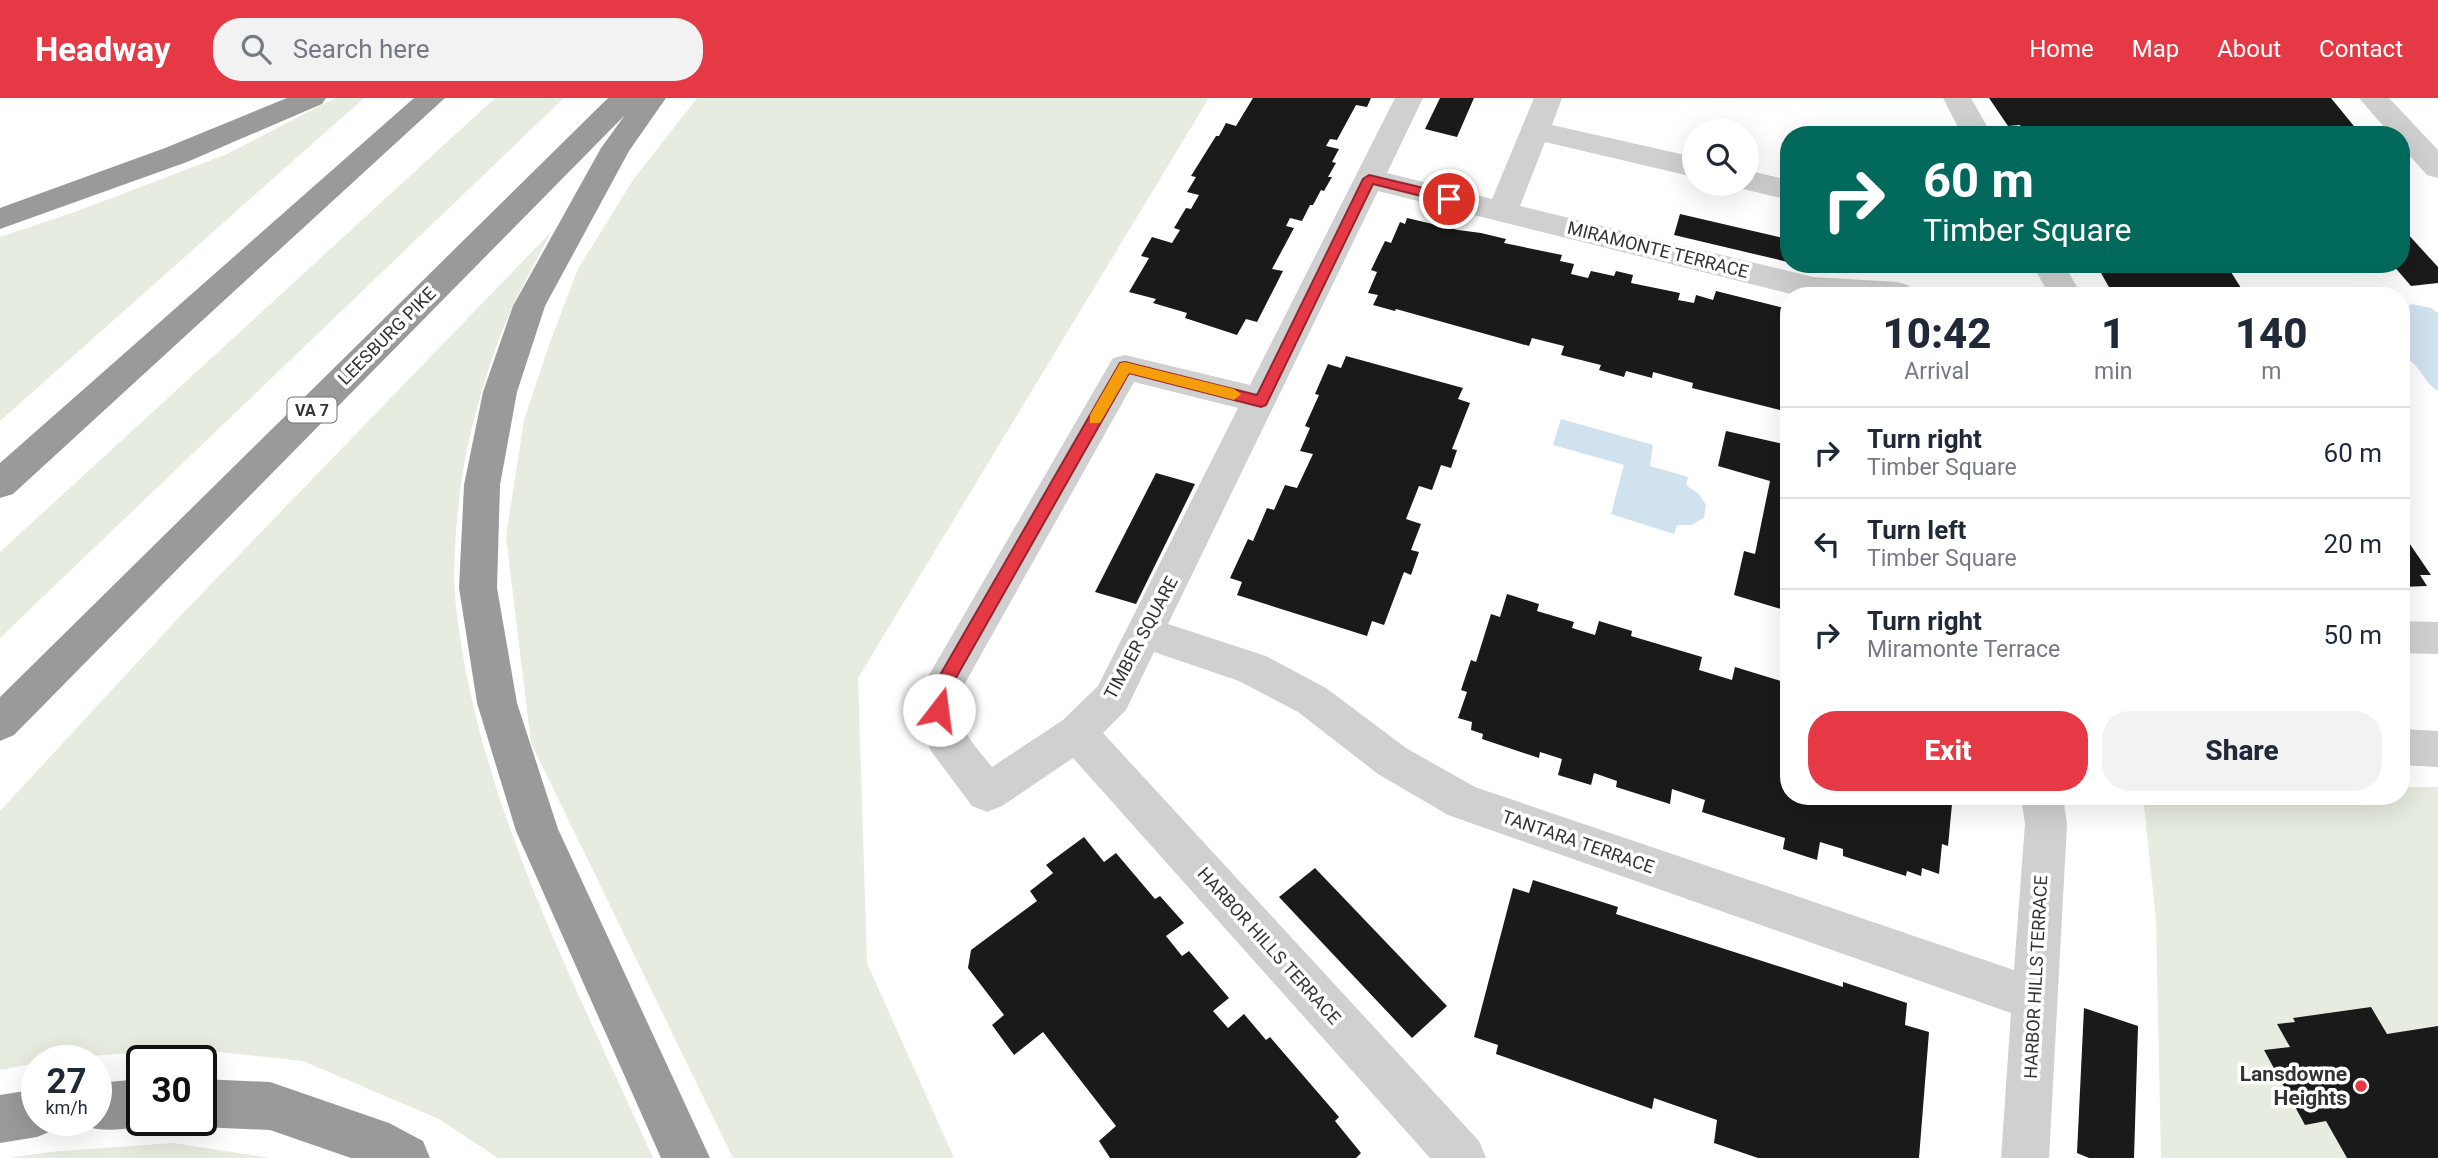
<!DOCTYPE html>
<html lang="en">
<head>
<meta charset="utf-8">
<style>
	body { margin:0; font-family:Roboto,sans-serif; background:#f2f2f3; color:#1f2937; height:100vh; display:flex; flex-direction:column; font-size:26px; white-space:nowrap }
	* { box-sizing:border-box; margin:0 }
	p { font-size:23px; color:#747a83 }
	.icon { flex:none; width:38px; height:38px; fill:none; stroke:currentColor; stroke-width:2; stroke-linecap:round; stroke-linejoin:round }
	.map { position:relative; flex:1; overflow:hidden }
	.side { position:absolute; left:1780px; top:189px; width:630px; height:518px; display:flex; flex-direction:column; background:#fff; border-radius:28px; box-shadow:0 7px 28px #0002 }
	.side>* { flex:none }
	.banner { position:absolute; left:1780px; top:28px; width:630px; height:147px; border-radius:28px; box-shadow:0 7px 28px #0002; background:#00695c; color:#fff; overflow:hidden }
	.tools { position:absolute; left:1682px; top:21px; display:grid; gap:14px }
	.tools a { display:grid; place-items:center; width:77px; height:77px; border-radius:50%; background:#fff; box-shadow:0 7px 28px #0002; font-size:35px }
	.speed { position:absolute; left:21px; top:947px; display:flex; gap:14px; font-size:35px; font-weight:700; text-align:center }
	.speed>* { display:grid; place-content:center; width:91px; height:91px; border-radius:50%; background:#fff; box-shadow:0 7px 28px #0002; line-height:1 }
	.speed small { font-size:18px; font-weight:400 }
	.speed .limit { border:4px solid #111; border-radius:10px; background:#fff; color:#111 }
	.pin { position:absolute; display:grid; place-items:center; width:60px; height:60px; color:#fff; margin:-30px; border:4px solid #fff; border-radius:50%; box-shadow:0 2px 7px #0007 }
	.me { position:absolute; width:77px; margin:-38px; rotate:15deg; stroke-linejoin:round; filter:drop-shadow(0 0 5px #0008) }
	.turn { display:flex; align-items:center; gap:24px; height:147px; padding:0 28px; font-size:32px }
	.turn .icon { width:91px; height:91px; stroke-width:2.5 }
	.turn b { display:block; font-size:49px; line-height:60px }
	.eta { display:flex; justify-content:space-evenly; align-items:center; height:119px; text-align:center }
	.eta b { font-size:42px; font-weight:800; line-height:49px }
	.button { display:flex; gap:14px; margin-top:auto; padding:14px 28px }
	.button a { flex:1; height:80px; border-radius:28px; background:#e63946; color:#fff; font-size:28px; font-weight:800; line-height:80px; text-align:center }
	.button a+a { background:#f2f2f3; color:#1f2937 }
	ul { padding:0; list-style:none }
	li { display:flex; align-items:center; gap:21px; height:91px; padding:0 28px; border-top:2px solid #e0e1e3 }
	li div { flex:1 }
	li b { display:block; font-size:26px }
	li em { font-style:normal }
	header { display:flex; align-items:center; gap:42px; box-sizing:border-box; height:98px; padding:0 35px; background:#e63946; color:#fff }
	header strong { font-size:33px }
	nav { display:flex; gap:38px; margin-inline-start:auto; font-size:24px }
	.search { width:490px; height:63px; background:#f2f2f3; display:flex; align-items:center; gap:18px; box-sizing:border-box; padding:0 24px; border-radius:28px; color:#747a83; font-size:26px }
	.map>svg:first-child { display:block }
	.green { fill:#e6ecdf }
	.water { fill:#cfe2ee }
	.building { fill:#1a1a1a }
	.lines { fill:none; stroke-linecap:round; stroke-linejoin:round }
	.minor { fill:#d0d0d0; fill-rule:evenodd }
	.motorway { fill:#9a9a9a; fill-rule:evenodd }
	.route { fill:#e63946; stroke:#96252e; stroke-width:2 }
	.slow { fill:#f59e0b }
	.poi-dot { fill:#e63946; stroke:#fff; stroke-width:2.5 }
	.labels { text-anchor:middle; stroke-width:7; stroke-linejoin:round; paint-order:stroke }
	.shield { fill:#fff; stroke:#707070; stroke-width:2 }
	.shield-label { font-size:16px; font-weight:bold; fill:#333 }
	.street-label { font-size:18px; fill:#333; stroke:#fff }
	.near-poi-label { font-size:21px; font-weight:bold; fill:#333; stroke:#fff; text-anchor:end }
</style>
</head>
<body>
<header>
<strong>Headway</strong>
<div class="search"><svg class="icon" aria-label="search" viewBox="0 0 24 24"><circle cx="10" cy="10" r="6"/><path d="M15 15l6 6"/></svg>Search here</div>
<nav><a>Home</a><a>Map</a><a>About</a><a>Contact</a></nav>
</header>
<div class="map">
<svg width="2438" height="1060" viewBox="0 0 2438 1060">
	<rect width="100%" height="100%" fill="#fff"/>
	<g class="green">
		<path d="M335 0H364L0 323V139L75 114 227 56Z"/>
		<path d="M495 0H564L0 540V454Z"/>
		<path d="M697 0H1209L858 580 867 865 954 1060H733L531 645 506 439 524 322 550 244 578 171 633 82Z"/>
		<path d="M551 134C533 170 511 207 498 244 485 278 475 316 467 351 458 396 451 464 456 509 478 704 574 883 653 1060H498L439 1021 303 963 210 953 117 956 37 962V965L0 972V713L184 514Z"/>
		<path d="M2401 689H2438V1060H2161L2156 822 2143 698H2401Z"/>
		<path d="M173 1045 270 1060H7L49 1054Z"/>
	</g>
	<g class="water">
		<path d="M2412 206 2431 210 2438 215V293C2421 282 2422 267 2401 257 2401 241 2394 212 2412 206Z"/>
		<path d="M1561 321 1653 347 1650 368 1688 379 1686 387 1699 396 1706 407 1704 420 1691 427H1677L1674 436 1611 416 1624 367 1553 347Z"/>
	</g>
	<g class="building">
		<path d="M1253 0H1371L1367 9 1356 7 1337 42 1330 41 1326 48 1339 51 1332 64 1336 65 1328 79H1332L1324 93 1321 92 1313 107H1310L1302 123 1290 120 1286 128 1294 130 1272 171 1283 173 1257 224 1246 221 1237 237 1185 220 1187 215 1153 205 1156 201 1129 194 1149 160 1141 158 1152 139 1172 145 1180 132 1174 130 1186 110 1191 111 1199 97 1187 94 1196 79 1191 78 1216 38H1219L1226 25 1236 28Z"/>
		<path d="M1440 0H1474L1457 39 1425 31Z"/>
		<path d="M1989 0H2331L2358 33 2352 34 2354 37H2027L2020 27 2008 28Z"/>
		<path d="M1680 116 1788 141V164L1674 137Z"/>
		<path d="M1407 120 1458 132 1481 135 1506 141 1504 145 1562 157 1560 163 1574 166 1571 176 1588 180 1591 173 1614 178 1616 173 1633 177 1631 185 1680 195 1678 202 1694 205 1696 197 1713 202 1716 193 1788 211V314L1692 290 1693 285 1653 274 1652 280 1626 273 1624 279 1599 272 1601 267 1561 257 1564 248 1532 240 1529 248 1396 211 1395 213 1373 207 1378 197 1368 195 1377 174 1371 172 1385 143 1391 145 1400 124 1405 126Z"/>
		<path d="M2405 133 2438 169V185L2411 188 2392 166H2401V134Z"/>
		<path d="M1985 166H2021L2025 173 1989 175Z"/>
		<path d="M2230 166 2235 174H2231L2246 198H2114L2101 175H2095L2090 167Z"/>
		<path d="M1346 258 1463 290 1458 301 1470 305 1452 351 1457 352 1451 370 1441 367 1432 392 1419 388 1406 421 1421 426 1411 452 1419 454 1411 477 1404 474 1384 527 1372 523 1367 538 1237 497 1242 484 1230 480 1248 441 1253 443 1267 410 1274 412 1285 387 1297 390 1313 356 1300 353 1310 330 1305 328 1319 297 1315 296 1328 266 1341 270Z"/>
		<path d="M1726 333 1788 347V513L1734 497 1744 453 1755 456 1770 383 1718 368Z"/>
		<path d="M1156 375 1195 386 1136 506 1095 494Z"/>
		<path d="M2401 433 2431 477H2420L2427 488 2401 489Z"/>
		<path d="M1507 496 1539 506 1537 513 1574 524 1572 530 1595 537 1599 523 1632 533 1631 538 1702 559 1699 572 1732 582 1735 569 1784 584 1782 592 1788 594V698H1946V704L1952 706 1948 748 1942 746 1939 776 1922 770 1921 778 1907 773 1906 778 1843 758V751L1820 744 1817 762 1783 751 1785 740 1702 714 1705 702 1672 691 1670 706 1616 689 1617 683 1594 675 1591 687 1558 677 1562 661 1540 654 1539 660 1482 641 1483 636 1471 632 1472 624 1458 620 1467 594 1461 592 1471 562 1476 564 1491 516 1500 519Z"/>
		<path d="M1084 739 1104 764 1116 755 1155 801 1160 798 1184 825 1166 838 1182 858 1189 853 1229 900 1213 913 1228 930 1244 916 1266 942 1270 939 1339 1019 1335 1023 1361 1055 1356 1060H1110L1099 1043 1116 1028 1043 934 1014 957 992 927 1004 917 968 870 971 852 1037 803 1030 793 1053 775 1046 767Z"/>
		<path d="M1315 770 1447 908 1412 940 1279 799Z"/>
		<path d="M1533 782 1618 809 1616 816 1843 889V884L1907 905 1905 927 1929 934 1919 1060H1758L1714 1045 1717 1022 1654 1000 1652 1011 1496 956 1498 947 1474 939 1513 790 1529 795Z"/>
		<path d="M2371 909 2387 936 2438 928V1060H2347L2326 1023 2305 1027 2264 952 2290 949 2277 926 2295 924 2293 920Z"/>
		<path d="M2084 910 2138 928 2134 1060H2089L2077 1055Z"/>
	</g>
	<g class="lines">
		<g class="minor">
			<path d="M1395 0H1423L1387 75 1492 101 1534 0H1562L1552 27 1694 59V79L1545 44 1520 108 1813 179 1897 184 1908 187 1913 195 1912 198H1799L1378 93 1168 526 1266 558 1326 590 1406 650 1475 689 2014 872 2025 726 2021 698H2063L2067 726 2049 1060H2001L2011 915 1448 717 1378 676 1298 614 1239 583 1154 554 1126 612 1103 635 1479 1043 1486 1060H1430L1073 660 1002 708 987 714 972 708 931 653 925 640 919 612 925 584 1113 260 1125 257 1250 287ZM1134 284 1238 310 1098 588 1063 622 992 669C966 636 955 630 964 587Z"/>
			<path d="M1943 0H1971L1992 37H1962Z"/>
			<path d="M2359 0H2389L2438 52V80L2427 77 2401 48V37H2391Z"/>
			<path d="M1746 72 1788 82V102L1735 89 1733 86H1746Z"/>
			<path d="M2032 166H2064L2082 198H2050Z"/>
			<path d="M2401 523 2438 524V556L2401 555Z"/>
			<path d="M2401 631 2438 633V669L2401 667Z"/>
		</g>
		<g class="motorway">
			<path d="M287 0H326L322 6 187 64 0 131V110L165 50Z"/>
			<path d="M414 0H445L13 396 0 400V365Z"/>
			<path d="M608 0H666L629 53 545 208 517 294 500 387 497 490 517 605 558 731 710 1060H661L516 733 477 605 459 490 464 387 483 294 513 208 601 50 625 17 14 637 0 643V599Z"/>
			<path d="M142 981V1022H158C133 1032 104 1036 79 1026L78 1022H96V985Z"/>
			<path d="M201 981 270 984 389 1025 423 1043 430 1060H351L270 1032 201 1029 185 1022H201Z"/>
			<path d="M37 991V1022H58L54 1032 37 1039 0 1045V997Z"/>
		</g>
	</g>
	<path class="route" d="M1369 77 1449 96 1455 101 1449 105 1373 86 1266 307 1261 309 1129 275 953 585 945 617 939 619 933 617 931 612 939 579 1120 265 1125 264 1257 297 1363 81Z"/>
	<path class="slow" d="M1125 264 1234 291 1241 296 1234 302 1129 275 1100 325H1090V317L1120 265Z"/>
	<circle class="poi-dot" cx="2361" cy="988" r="7"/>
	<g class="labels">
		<rect class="shield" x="287.5" y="299.5" width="49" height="25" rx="5"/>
		<g class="shield-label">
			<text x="312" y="318">VA 7</text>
		</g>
		<g class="street-label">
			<text transform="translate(1658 152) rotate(14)" y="6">MIRAMONTE TERRACE</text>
			<text transform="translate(387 238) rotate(-45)" y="6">LEESBURG PIKE</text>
			<text transform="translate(1141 540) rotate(-62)" y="6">TIMBER SQUARE</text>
			<text transform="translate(1578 744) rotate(19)" y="6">TANTARA TERRACE</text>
			<text transform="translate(1269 848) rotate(48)" y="6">HARBOR HILLS TERRACE</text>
			<text transform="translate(2036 879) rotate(-87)" y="6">HARBOR HILLS TERRACE</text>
		</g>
		<g class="near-poi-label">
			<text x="2347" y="983">Lansdowne<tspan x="2347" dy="24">Heights</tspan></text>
		</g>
	</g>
</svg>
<div class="tools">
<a><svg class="icon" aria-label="search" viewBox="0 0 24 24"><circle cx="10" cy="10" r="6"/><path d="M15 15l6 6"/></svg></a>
</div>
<div class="speed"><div>27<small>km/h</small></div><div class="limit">30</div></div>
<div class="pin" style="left:1449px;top:101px;background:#d93025"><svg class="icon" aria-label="arrive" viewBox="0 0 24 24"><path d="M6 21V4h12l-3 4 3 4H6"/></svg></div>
<svg class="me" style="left:939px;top:612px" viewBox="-20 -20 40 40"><circle r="19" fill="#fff"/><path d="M0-13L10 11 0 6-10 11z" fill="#e63946"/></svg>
<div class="banner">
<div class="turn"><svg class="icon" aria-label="right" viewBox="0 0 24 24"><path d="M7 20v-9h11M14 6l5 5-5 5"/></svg><div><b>60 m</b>Timber Square</div></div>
</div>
<section class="side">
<div class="eta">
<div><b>10:42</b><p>Arrival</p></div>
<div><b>1</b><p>min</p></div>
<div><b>140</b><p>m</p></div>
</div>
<ul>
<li><svg class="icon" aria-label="right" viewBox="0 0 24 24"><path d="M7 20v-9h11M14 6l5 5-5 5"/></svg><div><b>Turn right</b><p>Timber Square</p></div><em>60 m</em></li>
<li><svg class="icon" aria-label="left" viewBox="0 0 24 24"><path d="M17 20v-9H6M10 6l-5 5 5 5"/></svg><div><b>Turn left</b><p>Timber Square</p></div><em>20 m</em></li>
<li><svg class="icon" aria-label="right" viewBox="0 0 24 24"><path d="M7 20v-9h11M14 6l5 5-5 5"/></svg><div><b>Turn right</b><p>Miramonte Terrace</p></div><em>50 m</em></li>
</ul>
<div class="button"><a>Exit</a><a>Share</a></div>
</section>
</div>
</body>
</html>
